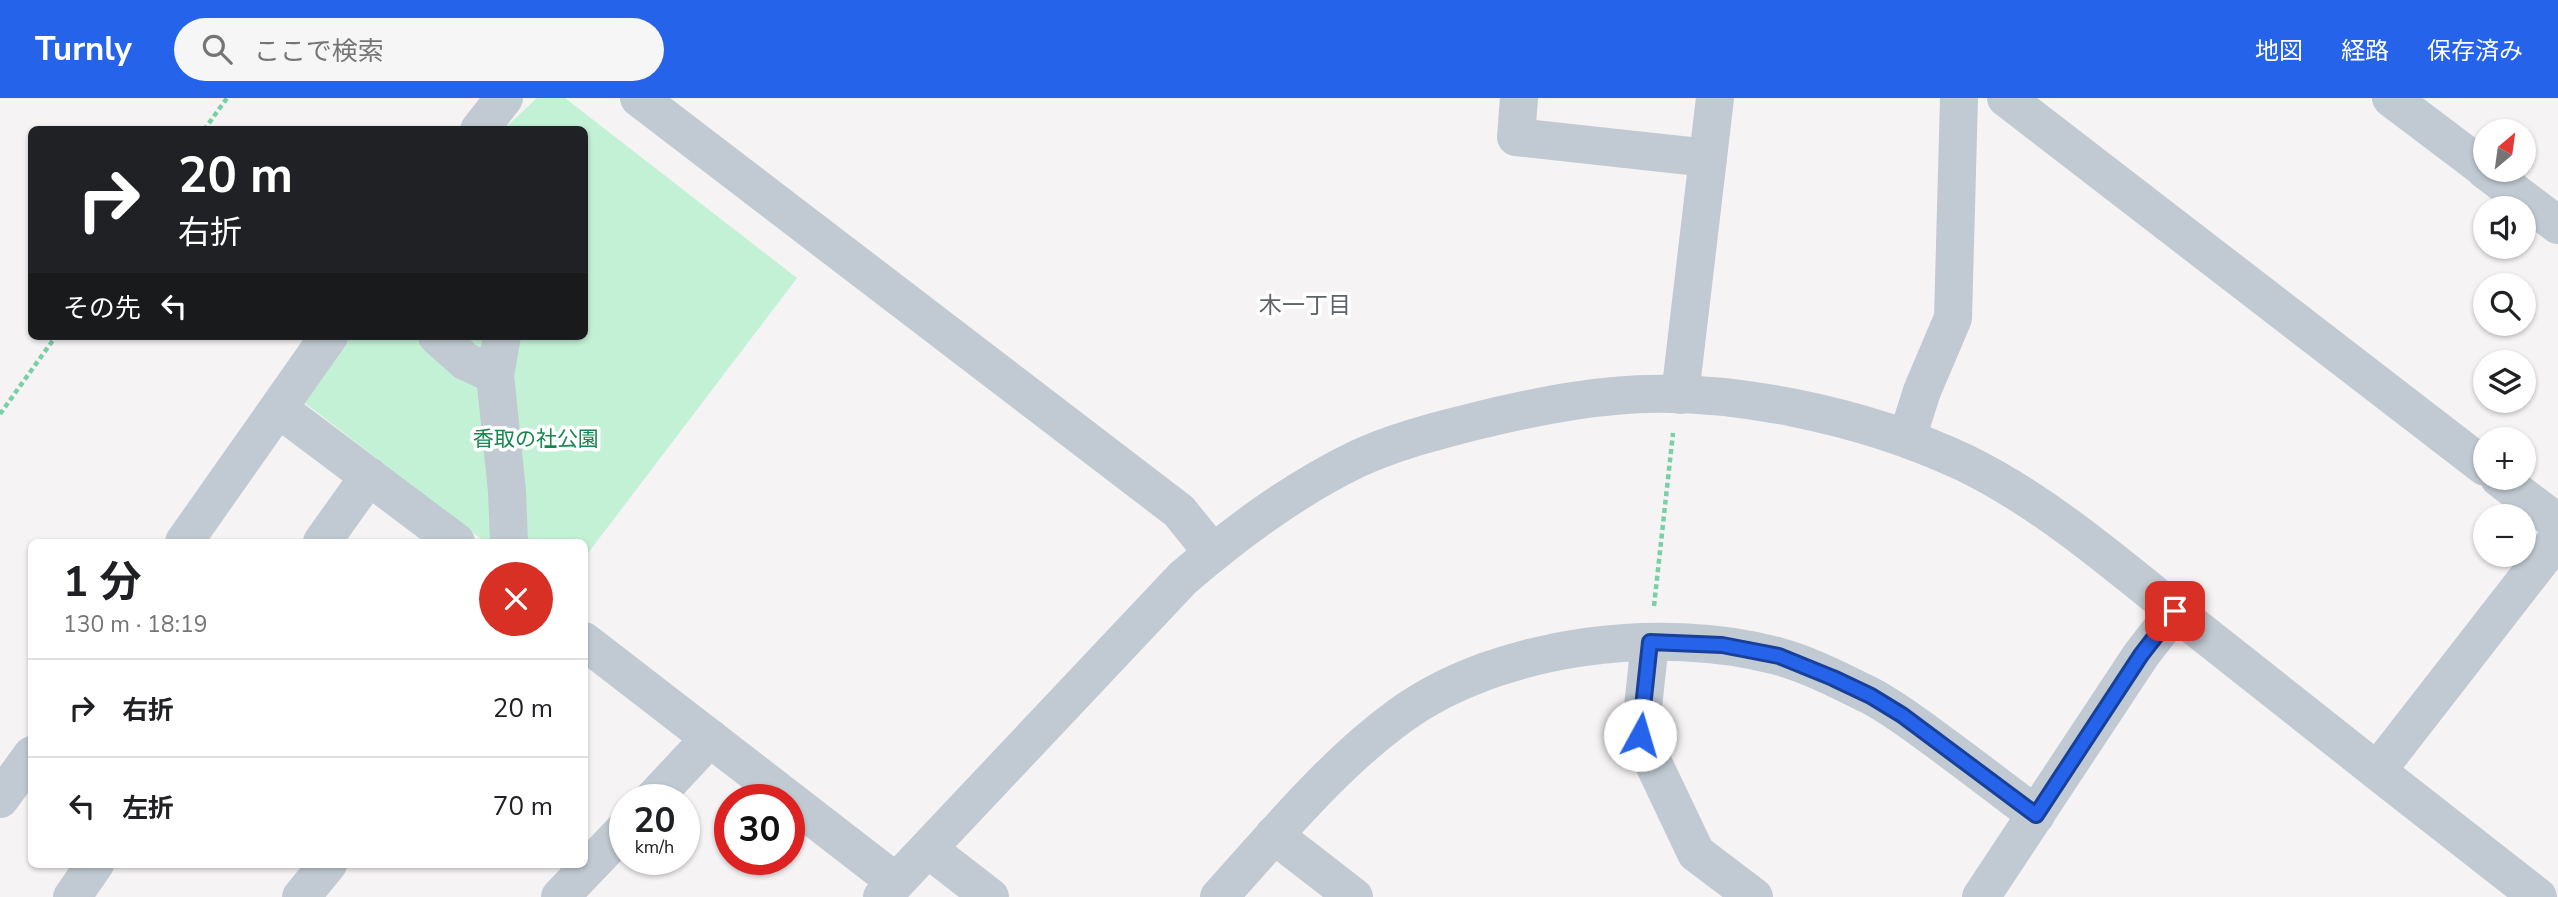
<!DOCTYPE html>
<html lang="ja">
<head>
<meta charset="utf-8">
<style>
	body { margin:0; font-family:"Nunito Sans","Noto Sans JP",sans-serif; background:#f6f6f6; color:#202124; height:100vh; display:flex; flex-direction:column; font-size:26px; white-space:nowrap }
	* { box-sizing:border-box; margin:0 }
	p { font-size:23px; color:#757577 }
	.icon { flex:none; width:38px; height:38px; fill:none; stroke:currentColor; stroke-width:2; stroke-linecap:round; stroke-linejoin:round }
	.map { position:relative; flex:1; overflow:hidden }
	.drawer { position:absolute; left:28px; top:441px; width:560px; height:329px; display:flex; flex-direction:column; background:#fff; border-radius:10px; box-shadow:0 2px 5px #0004 }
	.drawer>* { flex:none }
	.top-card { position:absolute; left:28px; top:28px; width:560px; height:214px; border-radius:10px; box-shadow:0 2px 5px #0004; background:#202124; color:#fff; overflow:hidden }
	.needle { width:46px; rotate:29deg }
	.tools { position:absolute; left:2473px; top:21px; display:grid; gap:14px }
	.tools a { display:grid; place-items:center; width:63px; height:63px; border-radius:50%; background:#fff; box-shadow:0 2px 5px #0004; font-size:35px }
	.speed { position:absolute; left:609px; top:686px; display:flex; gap:14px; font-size:35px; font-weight:700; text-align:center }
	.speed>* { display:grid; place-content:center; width:91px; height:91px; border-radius:50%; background:#fff; box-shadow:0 2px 5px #0004; line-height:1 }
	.speed small { font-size:18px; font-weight:400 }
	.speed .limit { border:10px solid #d22; background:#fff; color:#111 }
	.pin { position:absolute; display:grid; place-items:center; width:60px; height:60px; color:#fff; margin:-30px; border-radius:14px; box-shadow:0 4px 10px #0006 }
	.me { position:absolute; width:77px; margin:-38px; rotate:6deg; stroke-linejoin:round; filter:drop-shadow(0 0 5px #0008) }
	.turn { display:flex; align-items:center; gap:24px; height:147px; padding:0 35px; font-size:32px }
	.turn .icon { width:91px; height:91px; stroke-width:2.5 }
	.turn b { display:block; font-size:49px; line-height:60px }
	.then { display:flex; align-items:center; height:66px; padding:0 35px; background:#0003; gap:14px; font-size:26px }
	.round { display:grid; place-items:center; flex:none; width:74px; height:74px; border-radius:37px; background:#f6f6f6 }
	.summary { display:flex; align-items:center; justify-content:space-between; height:119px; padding:0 35px }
	h1 { font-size:42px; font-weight:700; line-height:52px }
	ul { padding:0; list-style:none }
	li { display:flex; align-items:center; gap:21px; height:98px; padding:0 35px; border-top:2px solid #e0e0e0 }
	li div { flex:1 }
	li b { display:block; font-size:26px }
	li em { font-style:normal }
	header { display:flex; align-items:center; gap:42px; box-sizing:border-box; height:98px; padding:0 35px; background:#2563eb; color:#fff }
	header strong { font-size:33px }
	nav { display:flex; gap:38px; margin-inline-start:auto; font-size:24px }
	.search { width:490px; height:63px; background:#f6f6f6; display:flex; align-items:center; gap:18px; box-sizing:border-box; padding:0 24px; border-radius:38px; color:#757577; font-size:26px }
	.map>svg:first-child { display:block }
	.green { fill:#c3f1d5 }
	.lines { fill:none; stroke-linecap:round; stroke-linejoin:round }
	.path { stroke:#7ad0a6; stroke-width:4.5; stroke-dasharray:5 3.5; stroke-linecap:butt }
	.minor { stroke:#c1cad2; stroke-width:38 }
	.route-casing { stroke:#184099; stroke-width:18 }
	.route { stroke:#2563eb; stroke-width:12 }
	.labels { text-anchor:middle; stroke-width:7; stroke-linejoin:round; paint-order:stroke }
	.park-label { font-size:21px; fill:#17864f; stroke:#fff }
	.neighbourhood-label { font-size:23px; fill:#5f6368; stroke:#fff }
</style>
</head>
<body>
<header>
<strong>Turnly</strong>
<div class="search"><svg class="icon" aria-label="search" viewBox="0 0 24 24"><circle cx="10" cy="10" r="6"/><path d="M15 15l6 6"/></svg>ここで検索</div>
<nav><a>地図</a><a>経路</a><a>保存済み</a></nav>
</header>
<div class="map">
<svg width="2558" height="799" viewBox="0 0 2558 799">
	<rect width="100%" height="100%" fill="#f5f3f3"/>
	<path class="green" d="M537 0H565L797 180 585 459 584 444H485L301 302 348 238H584V32L504 31Z"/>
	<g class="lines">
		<g class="path">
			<path d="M204 32 227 0"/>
			<path d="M0 316 56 238"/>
			<path d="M1654 508 1673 335"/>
		</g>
		<g class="minor">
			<path d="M639 0 1179 413 1213 455"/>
			<path d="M1519 0 1516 39 1708 60"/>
			<path d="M2006 0 2485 369"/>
			<path d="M2391 0 2485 71"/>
			<path d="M479 32 504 0"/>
			<path d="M2485 72 2558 127"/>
			<path d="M437 238 465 263 495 277"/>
			<path d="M502 238 495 277 507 393 509 444"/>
			<path d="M1680 297 1715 0"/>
			<path d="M279 311 456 444"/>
			<path d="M1907 340 1922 293 1953 220 1959 0"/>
			<path d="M2499 380 2558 425"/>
			<path d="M184 444 329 238"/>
			<path d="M322 444 369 378"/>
			<path d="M584 543 896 784"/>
			<path d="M1650 544 1640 637 1696 755 1754 799"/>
			<path d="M2377 673 2558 440"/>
			<path d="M0 701 32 657"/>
			<path d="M652 702 710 640"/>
			<path d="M1274 737 1354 799"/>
			<path d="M928 751 990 799"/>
			<path d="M72 799 95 766"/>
			<path d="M301 799 328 766"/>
			<path d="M560 799 625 731"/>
			<path d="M882 799 1183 480C1237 434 1293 392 1357 361 1393 344 1430 335 1468 325 1516 313 1566 302 1614 298 1725 287 1865 318 1965 365 2051 407 2125 474 2200 533 2312 622 2425 711 2538 799"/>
			<path d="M1219 799C1276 736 1332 667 1401 617 1500 546 1662 527 1777 558 1808 566 1840 583 1869 597 1894 610 1917 628 1939 644 1972 668 2004 693 2036 717"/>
			<path d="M1981 799 2141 557 2175 513"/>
		</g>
	</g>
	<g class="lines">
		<g class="route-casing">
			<path id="route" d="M1640 637 1650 544 1722 547 1779 558 1833 580 1871 598 1902 617 2036 717 2141 557 2175 513"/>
		</g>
		<use href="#route" class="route"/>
	</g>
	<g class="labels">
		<g class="park-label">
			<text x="536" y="348">香取の社公園</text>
		</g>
		<g class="neighbourhood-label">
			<text x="1305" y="215">木一丁目</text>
		</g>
	</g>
</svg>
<div class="tools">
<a><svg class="needle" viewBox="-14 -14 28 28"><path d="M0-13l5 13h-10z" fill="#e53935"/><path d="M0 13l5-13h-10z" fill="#757577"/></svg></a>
<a><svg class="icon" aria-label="sound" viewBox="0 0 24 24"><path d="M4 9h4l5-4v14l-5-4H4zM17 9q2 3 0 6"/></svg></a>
<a><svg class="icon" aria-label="search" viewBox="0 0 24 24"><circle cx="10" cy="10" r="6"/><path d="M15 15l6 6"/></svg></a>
<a><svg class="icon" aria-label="layers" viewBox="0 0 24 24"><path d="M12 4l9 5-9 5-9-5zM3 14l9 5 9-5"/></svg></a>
<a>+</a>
<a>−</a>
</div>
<div class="speed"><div>20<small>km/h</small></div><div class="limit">30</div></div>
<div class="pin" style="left:2175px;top:513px;background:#d93025"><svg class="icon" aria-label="arrive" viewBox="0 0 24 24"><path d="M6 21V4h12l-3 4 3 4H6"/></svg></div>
<svg class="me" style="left:1640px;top:637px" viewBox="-20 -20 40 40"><circle r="19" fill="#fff"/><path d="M0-13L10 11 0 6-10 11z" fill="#2563eb"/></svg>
<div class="top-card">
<div class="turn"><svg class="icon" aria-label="right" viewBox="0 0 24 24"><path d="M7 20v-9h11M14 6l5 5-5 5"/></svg><div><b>20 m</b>右折</div></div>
<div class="then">その先<svg class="icon" aria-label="left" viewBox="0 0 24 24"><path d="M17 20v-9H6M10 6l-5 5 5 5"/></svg></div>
</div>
<section class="drawer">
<div class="summary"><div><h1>1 分</h1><p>130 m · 18:19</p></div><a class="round" style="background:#d93025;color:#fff"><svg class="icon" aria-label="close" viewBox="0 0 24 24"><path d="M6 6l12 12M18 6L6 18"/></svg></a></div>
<ul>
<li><svg class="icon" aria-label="right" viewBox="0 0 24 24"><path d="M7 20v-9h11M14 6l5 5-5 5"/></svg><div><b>右折</b></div><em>20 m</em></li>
<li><svg class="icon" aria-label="left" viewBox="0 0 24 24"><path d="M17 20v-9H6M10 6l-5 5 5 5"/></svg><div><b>左折</b></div><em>70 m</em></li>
</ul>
</section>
</div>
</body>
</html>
